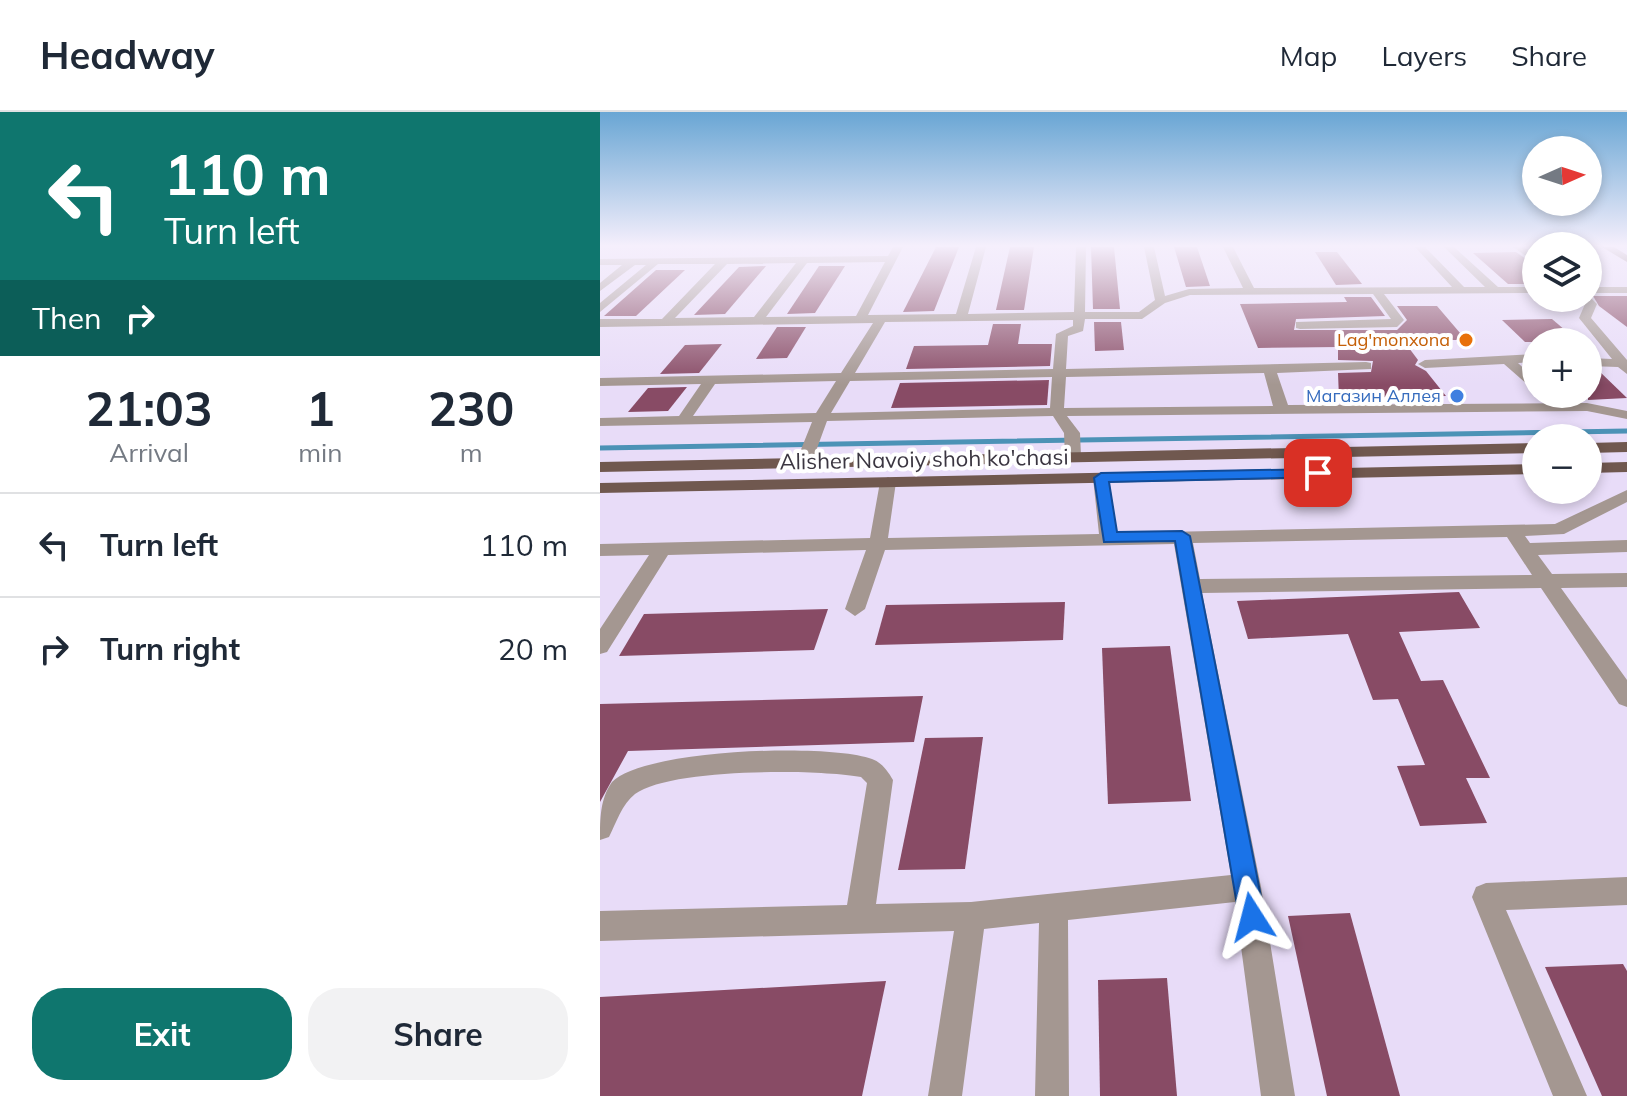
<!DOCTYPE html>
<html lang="en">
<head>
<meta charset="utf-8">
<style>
	body { margin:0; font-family:Mulish,sans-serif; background:#f2f2f3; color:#1f2937; height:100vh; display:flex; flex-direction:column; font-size:30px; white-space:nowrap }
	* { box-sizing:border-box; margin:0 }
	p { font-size:26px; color:#747a83 }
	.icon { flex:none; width:44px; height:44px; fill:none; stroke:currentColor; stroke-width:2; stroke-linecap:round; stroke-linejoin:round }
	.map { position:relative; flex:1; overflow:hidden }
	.details { display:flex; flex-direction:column; background:#fff; width:600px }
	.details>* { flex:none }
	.hud { background:#0f766e; color:#fff; overflow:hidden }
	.needle { width:52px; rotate:87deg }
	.buttons { position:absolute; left:922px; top:24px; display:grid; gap:16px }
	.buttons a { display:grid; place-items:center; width:80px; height:80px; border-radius:50%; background:#fff; box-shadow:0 4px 12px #0003; font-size:40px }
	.pin { position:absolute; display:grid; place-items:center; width:68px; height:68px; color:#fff; margin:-34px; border-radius:16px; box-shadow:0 4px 12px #0006 }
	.me { position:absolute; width:88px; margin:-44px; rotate:351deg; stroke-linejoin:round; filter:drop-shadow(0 0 6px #0008) }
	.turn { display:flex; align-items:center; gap:28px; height:168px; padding:0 32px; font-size:36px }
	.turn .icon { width:104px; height:104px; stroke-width:2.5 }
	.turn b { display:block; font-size:56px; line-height:68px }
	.then { display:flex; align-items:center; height:76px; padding:0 32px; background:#0003; gap:16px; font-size:30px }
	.eta { display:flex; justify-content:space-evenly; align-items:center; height:136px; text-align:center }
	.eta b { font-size:48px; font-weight:700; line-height:56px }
	.button { display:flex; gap:16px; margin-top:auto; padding:16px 32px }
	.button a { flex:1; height:92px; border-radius:32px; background:#0f766e; color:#fff; font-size:32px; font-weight:700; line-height:92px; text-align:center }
	.button a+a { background:#f2f2f3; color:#1f2937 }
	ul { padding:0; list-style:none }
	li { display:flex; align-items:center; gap:24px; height:104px; padding:0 32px; border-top:2px solid #e0e1e3 }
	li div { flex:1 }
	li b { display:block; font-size:30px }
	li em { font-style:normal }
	header { display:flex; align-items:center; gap:48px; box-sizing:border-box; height:112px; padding:0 40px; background:#fff; border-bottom:2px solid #e0e1e3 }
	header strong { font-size:38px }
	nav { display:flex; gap:44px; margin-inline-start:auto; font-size:28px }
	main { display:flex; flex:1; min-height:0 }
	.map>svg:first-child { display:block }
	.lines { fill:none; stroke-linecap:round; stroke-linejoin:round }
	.stream { stroke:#4c92b6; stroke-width:5 }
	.building { fill:#884b65 }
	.minor { fill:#a49791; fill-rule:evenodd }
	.major { fill:#70584f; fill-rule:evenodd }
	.route { fill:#1a73e8; stroke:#114b97; stroke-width:2 }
	.food-dot { fill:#e8710a; stroke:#fff; stroke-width:3 }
	.shop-dot { fill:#3f7fe0; stroke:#fff; stroke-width:3 }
	.labels { text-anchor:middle; stroke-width:8; stroke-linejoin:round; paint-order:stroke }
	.far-food-label { font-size:18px; fill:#c56008; stroke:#fff; text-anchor:end }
	.far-shop-label { font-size:18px; fill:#366cbe; stroke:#fff; text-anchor:end }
	.street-label { font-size:22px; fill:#3b3641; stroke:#fff }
</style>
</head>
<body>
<header>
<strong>Headway</strong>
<nav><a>Map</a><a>Layers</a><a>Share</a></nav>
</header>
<main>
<section class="details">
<div class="hud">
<div class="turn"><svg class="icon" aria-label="left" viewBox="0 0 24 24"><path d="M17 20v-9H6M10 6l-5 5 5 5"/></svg><div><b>110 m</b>Turn left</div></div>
<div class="then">Then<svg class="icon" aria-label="right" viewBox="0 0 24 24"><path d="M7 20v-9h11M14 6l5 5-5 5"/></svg></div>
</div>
<div class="eta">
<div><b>21:03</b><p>Arrival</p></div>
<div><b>1</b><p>min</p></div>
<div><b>230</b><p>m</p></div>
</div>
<ul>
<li><svg class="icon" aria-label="left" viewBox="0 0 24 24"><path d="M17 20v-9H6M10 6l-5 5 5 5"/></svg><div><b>Turn left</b></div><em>110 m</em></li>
<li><svg class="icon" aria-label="right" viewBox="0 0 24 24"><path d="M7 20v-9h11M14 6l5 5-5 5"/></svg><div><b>Turn right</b></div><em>20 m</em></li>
</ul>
<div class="button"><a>Exit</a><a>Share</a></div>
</section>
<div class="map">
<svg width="1027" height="984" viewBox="0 0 1027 984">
	<rect width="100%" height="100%" fill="#e8dcf8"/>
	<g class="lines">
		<path class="stream" d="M0 336 1027 319"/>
	</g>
	<g class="building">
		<path d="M336 135H359L334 199 303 200Z"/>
		<path d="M410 135H434L424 198H396Z"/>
		<path d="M491 135H514L520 197H493Z"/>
		<path d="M574 135H597L610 174 586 175Z"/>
		<path d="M715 140H737L762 172 736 173Z"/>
		<path d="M916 140 936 154V172H908L873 141Z"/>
		<path d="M166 154 125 202 94 203 139 155Z"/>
		<path d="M219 154H245L215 201 187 202Z"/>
		<path d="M56 158H85L36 204H4Z"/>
		<path d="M993 184H1027V215L999 194Z"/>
		<path d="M744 185H771L785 204 696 207 694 218H797L807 208 797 194H837L866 228H803L818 248 815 253 826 259 846 284 739 286 738 261 771 260 773 249 738 248V235L658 236 640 192 747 190Z"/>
		<path d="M952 207 979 230H925L902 208Z"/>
		<path d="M494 210H521L524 238 495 239Z"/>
		<path d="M393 212H421L418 232H452L450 254 306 257 314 234 388 233Z"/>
		<path d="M177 215H206L187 246 156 247Z"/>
		<path d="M122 232 99 261 60 262 85 233Z"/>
		<path d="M988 257H997L1027 286 988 288Z"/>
		<path d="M449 268 447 293 291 296 300 271Z"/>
		<path d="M87 275 68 299 28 300 48 276Z"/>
		<path d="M859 480 880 516 799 520 821 569 843 568 890 666H866L887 711 820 714 797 654 825 653 798 587 773 588 748 522 648 527 637 489Z"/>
		<path d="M465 490 463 528 275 533 286 493Z"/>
		<path d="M228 497 214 538 19 544 44 502Z"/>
		<path d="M570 534 591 689 508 692 502 536Z"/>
		<path d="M323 584 314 630 28 639 0 690V592Z"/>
		<path d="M383 625 365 757 298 758 325 626Z"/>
		<path d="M750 801 800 984H727L688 804Z"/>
		<path d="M1023 852 1027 859V984H1002L945 855Z"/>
		<path d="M567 866 577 984H500L498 868Z"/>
		<path d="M286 869 262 984H0V885Z"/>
	</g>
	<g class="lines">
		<g class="minor">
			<path d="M293 135H303L268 203 356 202 376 135H386L368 202 474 200 476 135H486L485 200H539L555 188 544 135H554L565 184 589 177 643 176 623 135H633L654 176 852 175 815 135H825L864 175H885L844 135H854L898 175H936V181L784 182 804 208 797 215 700 217 696 216V210L791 207 773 182 590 183 565 191 542 207H485L483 219 468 224 466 257 766 250 771 251V257L677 261 688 293 987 291 1027 299V307L987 299 467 304 480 321 481 344 473 349 465 344 464 321 453 304 227 309 212 350 204 355 196 350 212 310 0 314V306L79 304 101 272 0 274V266L241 261 273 211 0 215V207H62L115 152H58L0 200V191L46 153H35L0 179V171L22 153H0V147L288 144ZM285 150 256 204 166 205 207 151ZM196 151 154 205 75 206 127 152ZM473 208V214L456 222 453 257 255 261 285 210ZM664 261 673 294 464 296 466 265ZM452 265 450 296 231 301 250 269ZM236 269 216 301 93 304 115 272Z"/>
			<path d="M913 135H924L936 143V151Z"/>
			<rect x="988" y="175" width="39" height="6"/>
			<path d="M988 183 997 192 991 206 1027 248V262L1018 255 988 254V246L1012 247 979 206 985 192 979 186H988Z"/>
			<path d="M936 242V250L918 251 936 268V280L904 252 825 256 818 252 825 248Z"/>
			<path d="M501 361 509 366 517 421 955 412 1027 378V390L964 422 925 424 930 431 1027 428V440L938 443 952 462 1027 461V475L961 476 1027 568V595L1019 592 941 476 602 481 661 775 695 984H661L635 790 468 808 469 984H435L439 811 384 817 362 984H328L354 819 0 829V799L247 793 267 671 261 665C216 657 70 656 35 682 22 692 16 711 9 725L0 728C0 707 0 687 12 670 44 637 229 631 272 647 281 650 288 659 293 668L276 792 371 790 631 763 574 432 285 438 265 497 255 504 245 497 266 438 68 443 7 540 0 542V517L49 443 0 444V432L270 426 280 370 288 365 296 370 288 426 499 422 493 366ZM907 425 932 463 600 467 593 431Z"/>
			<path d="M1027 765V793L906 798 987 984H953L872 785 876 775 886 771Z"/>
		</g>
		<g class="major">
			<path d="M1002 135H1014L1027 143V150Z"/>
			<path d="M1027 330V340L988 341V331Z"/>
			<path d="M936 331V341L0 360V350Z"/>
			<path d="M1027 350V360L988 361V351Z"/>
			<path d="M936 352V362L0 381V371Z"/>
		</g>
	</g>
	<linearGradient id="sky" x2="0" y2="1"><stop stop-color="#69a6d4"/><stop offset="0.49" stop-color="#f5effc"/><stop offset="1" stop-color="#f5effc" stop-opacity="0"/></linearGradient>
	<rect width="1027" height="273" fill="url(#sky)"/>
	<path class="route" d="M718 357 726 361 724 365 509 370 517 420 582 419 590 424 665 805 661 815 652 818 642 815 639 805 575 429 504 430 494 366 501 361Z"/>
	<circle class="food-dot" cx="866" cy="228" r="8"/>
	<circle class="shop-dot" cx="857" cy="284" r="8"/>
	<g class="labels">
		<g class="far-food-label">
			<text x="850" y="234">Lag'monxona</text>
		</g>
		<g class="far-shop-label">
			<text x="841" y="290">Магазин Аллея</text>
		</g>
		<g class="street-label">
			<text transform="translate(324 347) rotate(-1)" y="8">Alisher Navoiy shoh ko'chasi</text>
		</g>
	</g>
</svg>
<div class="buttons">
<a><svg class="needle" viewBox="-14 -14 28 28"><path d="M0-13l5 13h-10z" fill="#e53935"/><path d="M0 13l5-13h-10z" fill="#747a83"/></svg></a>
<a><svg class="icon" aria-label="layers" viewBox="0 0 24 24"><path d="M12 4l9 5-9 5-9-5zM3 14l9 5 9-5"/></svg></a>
<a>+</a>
<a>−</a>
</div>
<div class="pin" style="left:718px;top:361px;background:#d93025"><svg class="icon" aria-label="arrive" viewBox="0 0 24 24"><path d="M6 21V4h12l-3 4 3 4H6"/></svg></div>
<svg class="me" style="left:652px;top:805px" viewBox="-20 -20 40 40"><path d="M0-17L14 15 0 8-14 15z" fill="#1a73e8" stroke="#fff" stroke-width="4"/></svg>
</div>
</main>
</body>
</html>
